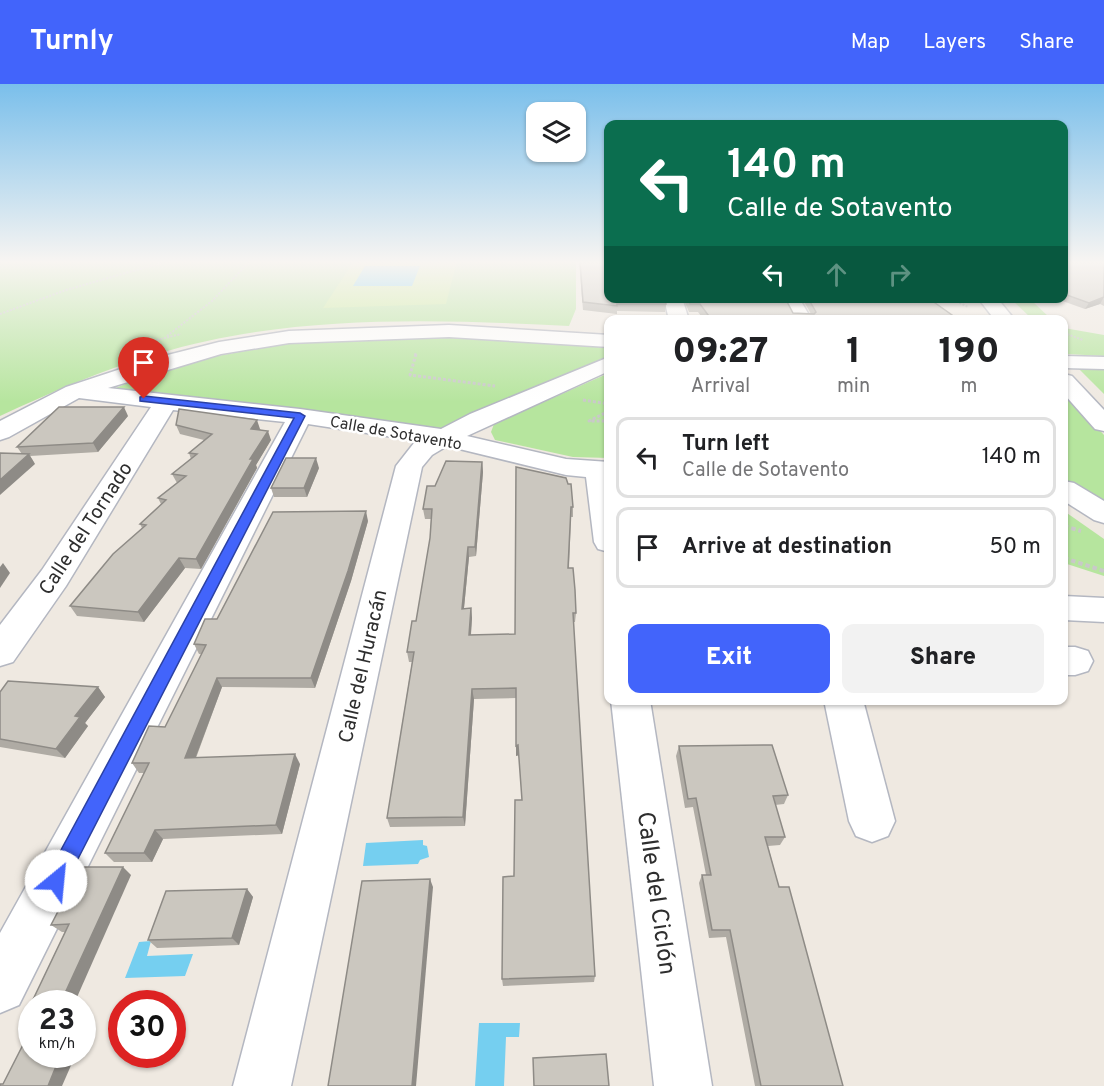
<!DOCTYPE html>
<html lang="en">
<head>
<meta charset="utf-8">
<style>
	body { margin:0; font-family:Overpass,sans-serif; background:#f2f2f2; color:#202124; height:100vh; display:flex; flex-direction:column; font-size:22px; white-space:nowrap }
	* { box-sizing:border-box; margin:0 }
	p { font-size:20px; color:#757577 }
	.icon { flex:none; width:33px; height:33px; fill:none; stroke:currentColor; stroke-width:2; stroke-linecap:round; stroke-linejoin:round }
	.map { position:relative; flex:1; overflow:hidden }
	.drawer { position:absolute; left:604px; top:231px; width:464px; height:390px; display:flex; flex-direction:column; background:#fff; border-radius:12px; box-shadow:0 2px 4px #0004 }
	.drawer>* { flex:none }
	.guide { position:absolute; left:604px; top:36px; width:464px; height:183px; border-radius:12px; box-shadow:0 2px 4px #0004; background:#0b6e4f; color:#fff; overflow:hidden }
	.tools { position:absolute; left:526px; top:18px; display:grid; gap:12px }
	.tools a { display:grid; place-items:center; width:60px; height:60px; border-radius:12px; background:#fff; box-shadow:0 2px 4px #0004; font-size:30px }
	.speed { position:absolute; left:18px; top:906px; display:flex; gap:12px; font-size:30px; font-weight:700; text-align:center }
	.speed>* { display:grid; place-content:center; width:78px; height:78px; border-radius:50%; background:#fff; box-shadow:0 2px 4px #0004; line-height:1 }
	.speed small { font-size:15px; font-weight:400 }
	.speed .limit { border:9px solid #d22; background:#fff; color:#111 }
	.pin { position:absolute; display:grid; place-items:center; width:51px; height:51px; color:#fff; margin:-62px -26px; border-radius:50% 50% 50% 0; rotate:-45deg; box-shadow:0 0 6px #0007 }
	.pin .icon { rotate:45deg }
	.me { position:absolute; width:66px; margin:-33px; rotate:28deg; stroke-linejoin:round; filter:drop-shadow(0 0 4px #0008) }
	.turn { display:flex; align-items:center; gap:21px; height:126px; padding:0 24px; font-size:27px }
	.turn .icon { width:78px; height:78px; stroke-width:2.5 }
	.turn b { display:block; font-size:42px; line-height:51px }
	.lanes { display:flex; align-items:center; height:57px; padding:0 24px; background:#0003; justify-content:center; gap:30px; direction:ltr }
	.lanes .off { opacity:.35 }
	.eta { display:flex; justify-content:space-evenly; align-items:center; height:102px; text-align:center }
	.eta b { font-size:36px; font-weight:800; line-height:42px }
	.action { display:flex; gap:12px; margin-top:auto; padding:12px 24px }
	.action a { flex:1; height:69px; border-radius:12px; background:#4264fb; color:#fff; font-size:24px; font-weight:800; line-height:69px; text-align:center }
	.action a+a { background:#f2f2f2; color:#202124 }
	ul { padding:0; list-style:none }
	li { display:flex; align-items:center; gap:18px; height:81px; margin:0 12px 9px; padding:0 12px; border:3px solid #e0e0e0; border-radius:12px }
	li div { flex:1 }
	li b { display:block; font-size:22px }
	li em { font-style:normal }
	header { display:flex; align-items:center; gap:36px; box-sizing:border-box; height:84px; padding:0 30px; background:#4264fb; color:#fff }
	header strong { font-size:28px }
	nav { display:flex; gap:33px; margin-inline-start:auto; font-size:21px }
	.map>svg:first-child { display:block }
	.green { fill:#b6e59e }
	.pitch { fill:#c9ec9a }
	.water { fill:#75cff0 }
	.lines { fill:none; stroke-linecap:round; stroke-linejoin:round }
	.minor-casing { stroke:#b4b7c1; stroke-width:3 }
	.path-far2 { stroke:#c9c9c9; stroke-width:2; stroke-dasharray:2 1.5; stroke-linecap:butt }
	.path-far1 { stroke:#c9c9c9; stroke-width:3; stroke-dasharray:3 2; stroke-linecap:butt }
	.path { stroke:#c9c9c9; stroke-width:4; stroke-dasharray:4.5 3; stroke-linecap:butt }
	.minor { fill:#fff; fill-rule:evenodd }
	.wall { fill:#afaba4 }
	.shaded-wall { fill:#8e8b86 }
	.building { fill:#cbc7bf; stroke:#8e8b86; stroke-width:1.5 }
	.route { fill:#4264fb; stroke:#2b41a3; stroke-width:1.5 }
	.labels { text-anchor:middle; stroke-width:5; stroke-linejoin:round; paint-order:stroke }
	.far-street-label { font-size:16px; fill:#2e2e2e; stroke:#fff }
	.street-label { font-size:20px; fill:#2e2e2e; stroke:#fff }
	.near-street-label { font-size:24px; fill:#2e2e2e; stroke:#fff }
</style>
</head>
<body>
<header>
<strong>Turnly</strong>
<nav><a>Map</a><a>Layers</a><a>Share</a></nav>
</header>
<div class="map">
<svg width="1104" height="1002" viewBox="0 0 1104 1002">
	<rect width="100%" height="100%" fill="#efe9e1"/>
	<g class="green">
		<path d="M0 177H576V225L569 242C432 235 289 230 157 270 102 286 52 308 0 332Z"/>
		<path d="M1011 215H1030L1051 235 1031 234Z"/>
		<path d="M1064 244 1104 251V272L1067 270 1064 267Z"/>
		<path d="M451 250 609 261V274L444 353 99 311 173 280 289 259Z"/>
		<path d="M1081 283 1104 284V310L1079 285Z"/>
		<path d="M609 289V374L573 373 495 356 491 348 494 340Z"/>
		<path d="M1064 307 1104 351V420L1064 397Z"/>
		<path d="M1064 427 1104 455V492L1064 479Z"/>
	</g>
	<path class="pitch" d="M354 177H457L446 220 323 224Z"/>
	<g class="water">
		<path d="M365 182H420L412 202H353Z"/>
		<path d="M423 756V761L427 762 429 773 420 776 418 780 363 782 366 759Z"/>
		<path d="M151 857 147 872 193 870 185 892 125 894 139 858Z"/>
		<path d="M479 939H520L519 953H506L504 1002H475Z"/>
	</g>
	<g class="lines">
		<g class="minor-casing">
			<g id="minor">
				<path d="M664 214H682L689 236H669Z"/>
				<path d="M781 214H799L812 236H793Z"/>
				<path d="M978 214H997L1015 236H995Z"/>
				<path d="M449 241 609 251V263L449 253 289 259 221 270 108 304 300 325 441 345 470 330 609 273V287L467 352 566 375 609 378V468L598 465 594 458 586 393 566 391 447 362 432 371 422 383 291 1002H233L396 382 414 359 419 357 308 340 19 921 0 929V849L285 338 173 326 66 502 13 578 0 582V541L42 486 151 323 79 314 9 353 0 356V337L66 303 148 276 219 258 289 247Z"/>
				<path d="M1064 272 1104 273V285L1064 284Z"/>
				<path d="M1064 290 1072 292 1104 326V347L1095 345 1064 310Z"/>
				<path d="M1064 397 1074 399 1104 417V439L1094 436 1064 417Z"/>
				<path d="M1064 512 1104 514V538L1064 536Z"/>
				<path d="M1064 563H1075L1088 567 1093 577 1088 587 1075 591H1064Z"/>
				<path d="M611 616H650L712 1002H654Z"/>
				<path d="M824 616H863L895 737 888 752 872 758 856 752 849 737Z"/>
			</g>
		</g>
		<g class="path-far2">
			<path d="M950 214 968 223"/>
			<path d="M0 230 66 206 168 177"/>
			<path d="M1064 249 1083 256"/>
			<path d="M167 252 212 217 250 177"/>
			<path d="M157 256 181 250"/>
			<path d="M415 271 416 269"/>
		</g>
		<g class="path-far1">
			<path d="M416 270 410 291 495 302"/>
			<path d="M583 316 609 320"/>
			<path d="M609 327 589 337H609"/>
		</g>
		<g class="path">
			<path d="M1064 442 1081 447"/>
			<path d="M1064 474 1104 487"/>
		</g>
		<use href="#minor" class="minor"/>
	</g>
	<g class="wall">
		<path d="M579 177H609L666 220 665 228 617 227V230L583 226Z"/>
		<path d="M1064 178H1104V222L1100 220 1085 225 1054 214H1064Z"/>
		<path d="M683 214H785L793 229 811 230 802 214H934L933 217 959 236H704L698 228H689Z"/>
		<path d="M128 332 98 368 30 372 35 380 22 370 17 363Z"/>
		<path d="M176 341 260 345 271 356 256 381 257 384 201 485 185 484 144 538 77 532 70 522 142 444 140 440 161 420 158 414 177 399 172 390 191 375 189 369 204 356 180 350Z"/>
		<path d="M482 378 483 388 476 472 469 473 464 524H471L472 534 471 551 515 550 516 383 573 423V433H571L569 484 576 529 575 538H573L595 892 594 898 503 902 502 895 522 716 519 671 516 672V614L474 615 465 742 390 743 387 734 412 578H409L407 568 416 537 430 454 431 435H425L423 425 435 402Z"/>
		<path d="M319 384 307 413H274L271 404Z"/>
		<path d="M368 437 351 497 315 604 222 603 196 674 300 680 282 750 163 755 152 778H114L105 769 144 689H139L132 679 165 643 202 570H199L194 560 217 535Z"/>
		<path d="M98 603 105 613 85 639 88 642 65 674 0 663V608Z"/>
		<path d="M679 662 788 711 784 720 775 721 785 753 780 761 768 762 779 803 843 1002H755L726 853 709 854 699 799 702 791H706L693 723 685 724 676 672Z"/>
		<path d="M131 791 32 920V925L29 924 65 848H62L51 841Z"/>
		<path d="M247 805 253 813 239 861 157 864 148 856Z"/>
	</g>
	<g class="shaded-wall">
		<path d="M1104 213 1100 220 1085 225 1089 219Z"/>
		<path d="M124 323 128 332 98 368 93 359Z"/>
		<path d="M257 336 260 345 254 354 251 345Z"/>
		<path d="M268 347 271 356 256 381 257 384 201 485 196 475 250 375Z"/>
		<path d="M29 370 35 380 0 411V396Z"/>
		<path d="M316 374 319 384 307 413 304 404Z"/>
		<path d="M482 378 483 388 476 472 475 463Z"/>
		<path d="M366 427 368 437 351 497 315 604 311 594Z"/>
		<path d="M468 463 469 473 463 534 462 525Z"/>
		<path d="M179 474 185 484 144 538 138 528Z"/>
		<path d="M3 479 10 489 0 504V483Z"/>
		<path d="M471 524 472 534 470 561 469 551Z"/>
		<path d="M217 594 222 603 192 683 185 674Z"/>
		<path d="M98 603 105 613 85 639 88 642 65 674 56 665 75 632Z"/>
		<path d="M472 605 474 615 465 742 463 733Z"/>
		<path d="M518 661 519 671 516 672V662Z"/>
		<path d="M295 670 300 680 282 750 276 741Z"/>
		<path d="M155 746 163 755 152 778 144 769Z"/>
		<path d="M123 783 131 791 74 920H60Z"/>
		<path d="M430 795 433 803 416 1002H412Z"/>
		<path d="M247 805 253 813 239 861 232 854Z"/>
		<path d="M82 924 93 930 82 954Z"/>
		<path d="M61 970H76L62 1002H48Z"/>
	</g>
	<g class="building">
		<path d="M580 177H609V214H665L666 220H617V222L583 218Z"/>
		<path d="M1065 177H1100L1104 178V213L1089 219 1064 210V178Z"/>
		<path d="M688 214H785L793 229 814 230 816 228 808 214H932L931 216 959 236H746L745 233 711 235 700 220H690Z"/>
		<path d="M59 323H124L93 359 17 363Z"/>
		<path d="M179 325 257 336 251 345 268 347 250 375H253L196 475 179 474 138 528 70 522 113 470 146 441 140 440 166 416 158 414 186 392 172 390 197 370 189 369 212 350 176 341Z"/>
		<path d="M0 369 29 370 0 396Z"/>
		<path d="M286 374H316L304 404H271Z"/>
		<path d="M446 377 482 378 475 463H468L462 525 471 524 469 551 515 550 516 383 566 394 568 400H571L573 423H571L568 484H573L575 506 576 529H573L595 892 502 895 503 793 514 792 515 716H522L518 661 516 662V604L472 605 463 733 387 734 414 568H407L412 537H416L430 454 432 425H423L427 402H435Z"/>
		<path d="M366 427 348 487 311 594H217L185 674 295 670 276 741 155 746 144 769H105L149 679H132L149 642 165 643 206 561 194 560 205 535H217L273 428Z"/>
		<path d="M8 597 98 603 75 632 80 633 56 665 0 655V608Z"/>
		<path d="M772 661 788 711 773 712 785 753H765L779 803H789L843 1002H761L730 846H712L702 791H711L696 714 688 715 679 662Z"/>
		<path d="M81 783H123L60 920H32V924H29L69 840 51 841Z"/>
		<path d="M430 795 412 1002H328L362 797Z"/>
		<path d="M247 805 232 854 148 856 166 807Z"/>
		<path d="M32 943V970H61L48 1002H0V1000H3Z"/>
		<path d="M606 970 609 1002H534L533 974Z"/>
	</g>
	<linearGradient id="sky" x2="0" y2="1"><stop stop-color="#7abfeb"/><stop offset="0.56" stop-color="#f8f5f2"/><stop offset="1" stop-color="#f8f5f2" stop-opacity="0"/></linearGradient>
	<rect width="1104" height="318" fill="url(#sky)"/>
	<path class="route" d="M144 312 300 329 305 332 63 804 56 807 48 804 46 797 48 790 294 334 140 317V313Z"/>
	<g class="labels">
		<g class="far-street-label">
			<text transform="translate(396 348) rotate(10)" y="6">Calle de Sotavento</text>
		</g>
		<g class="street-label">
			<text transform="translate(85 444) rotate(-57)" y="7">Calle del Tornado</text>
			<text transform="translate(362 582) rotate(-77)" y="7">Calle del Huracán</text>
		</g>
		<g class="near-street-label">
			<text transform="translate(657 809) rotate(82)" y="8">Calle del Ciclón</text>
		</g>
	</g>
</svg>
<div class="tools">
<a><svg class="icon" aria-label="layers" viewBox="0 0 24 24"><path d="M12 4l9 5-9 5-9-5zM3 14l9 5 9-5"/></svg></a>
</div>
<div class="speed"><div>23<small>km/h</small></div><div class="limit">30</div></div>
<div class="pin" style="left:144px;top:315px;background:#d93025"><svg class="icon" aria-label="arrive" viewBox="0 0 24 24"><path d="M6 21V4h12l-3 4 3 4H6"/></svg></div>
<svg class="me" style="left:56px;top:797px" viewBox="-20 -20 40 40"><circle r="19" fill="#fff"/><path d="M0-13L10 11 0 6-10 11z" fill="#4264fb"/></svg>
<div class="guide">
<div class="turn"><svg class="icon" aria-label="left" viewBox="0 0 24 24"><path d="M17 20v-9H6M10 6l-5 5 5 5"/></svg><div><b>140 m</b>Calle de Sotavento</div></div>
<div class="lanes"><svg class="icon" aria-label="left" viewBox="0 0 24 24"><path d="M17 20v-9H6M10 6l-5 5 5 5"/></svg><svg class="icon off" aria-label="ahead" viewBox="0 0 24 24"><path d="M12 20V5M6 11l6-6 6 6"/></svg><svg class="icon off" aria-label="right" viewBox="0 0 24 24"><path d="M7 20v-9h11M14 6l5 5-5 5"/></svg></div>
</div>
<section class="drawer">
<div class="eta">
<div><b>09:27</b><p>Arrival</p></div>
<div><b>1</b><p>min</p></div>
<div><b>190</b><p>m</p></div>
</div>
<ul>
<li><svg class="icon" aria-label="left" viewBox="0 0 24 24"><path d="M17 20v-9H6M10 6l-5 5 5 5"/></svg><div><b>Turn left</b><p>Calle de Sotavento</p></div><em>140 m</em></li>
<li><svg class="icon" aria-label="arrive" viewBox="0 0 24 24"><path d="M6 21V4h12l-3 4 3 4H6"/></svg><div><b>Arrive at destination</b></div><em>50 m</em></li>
</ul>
<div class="action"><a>Exit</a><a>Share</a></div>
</section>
</div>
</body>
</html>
